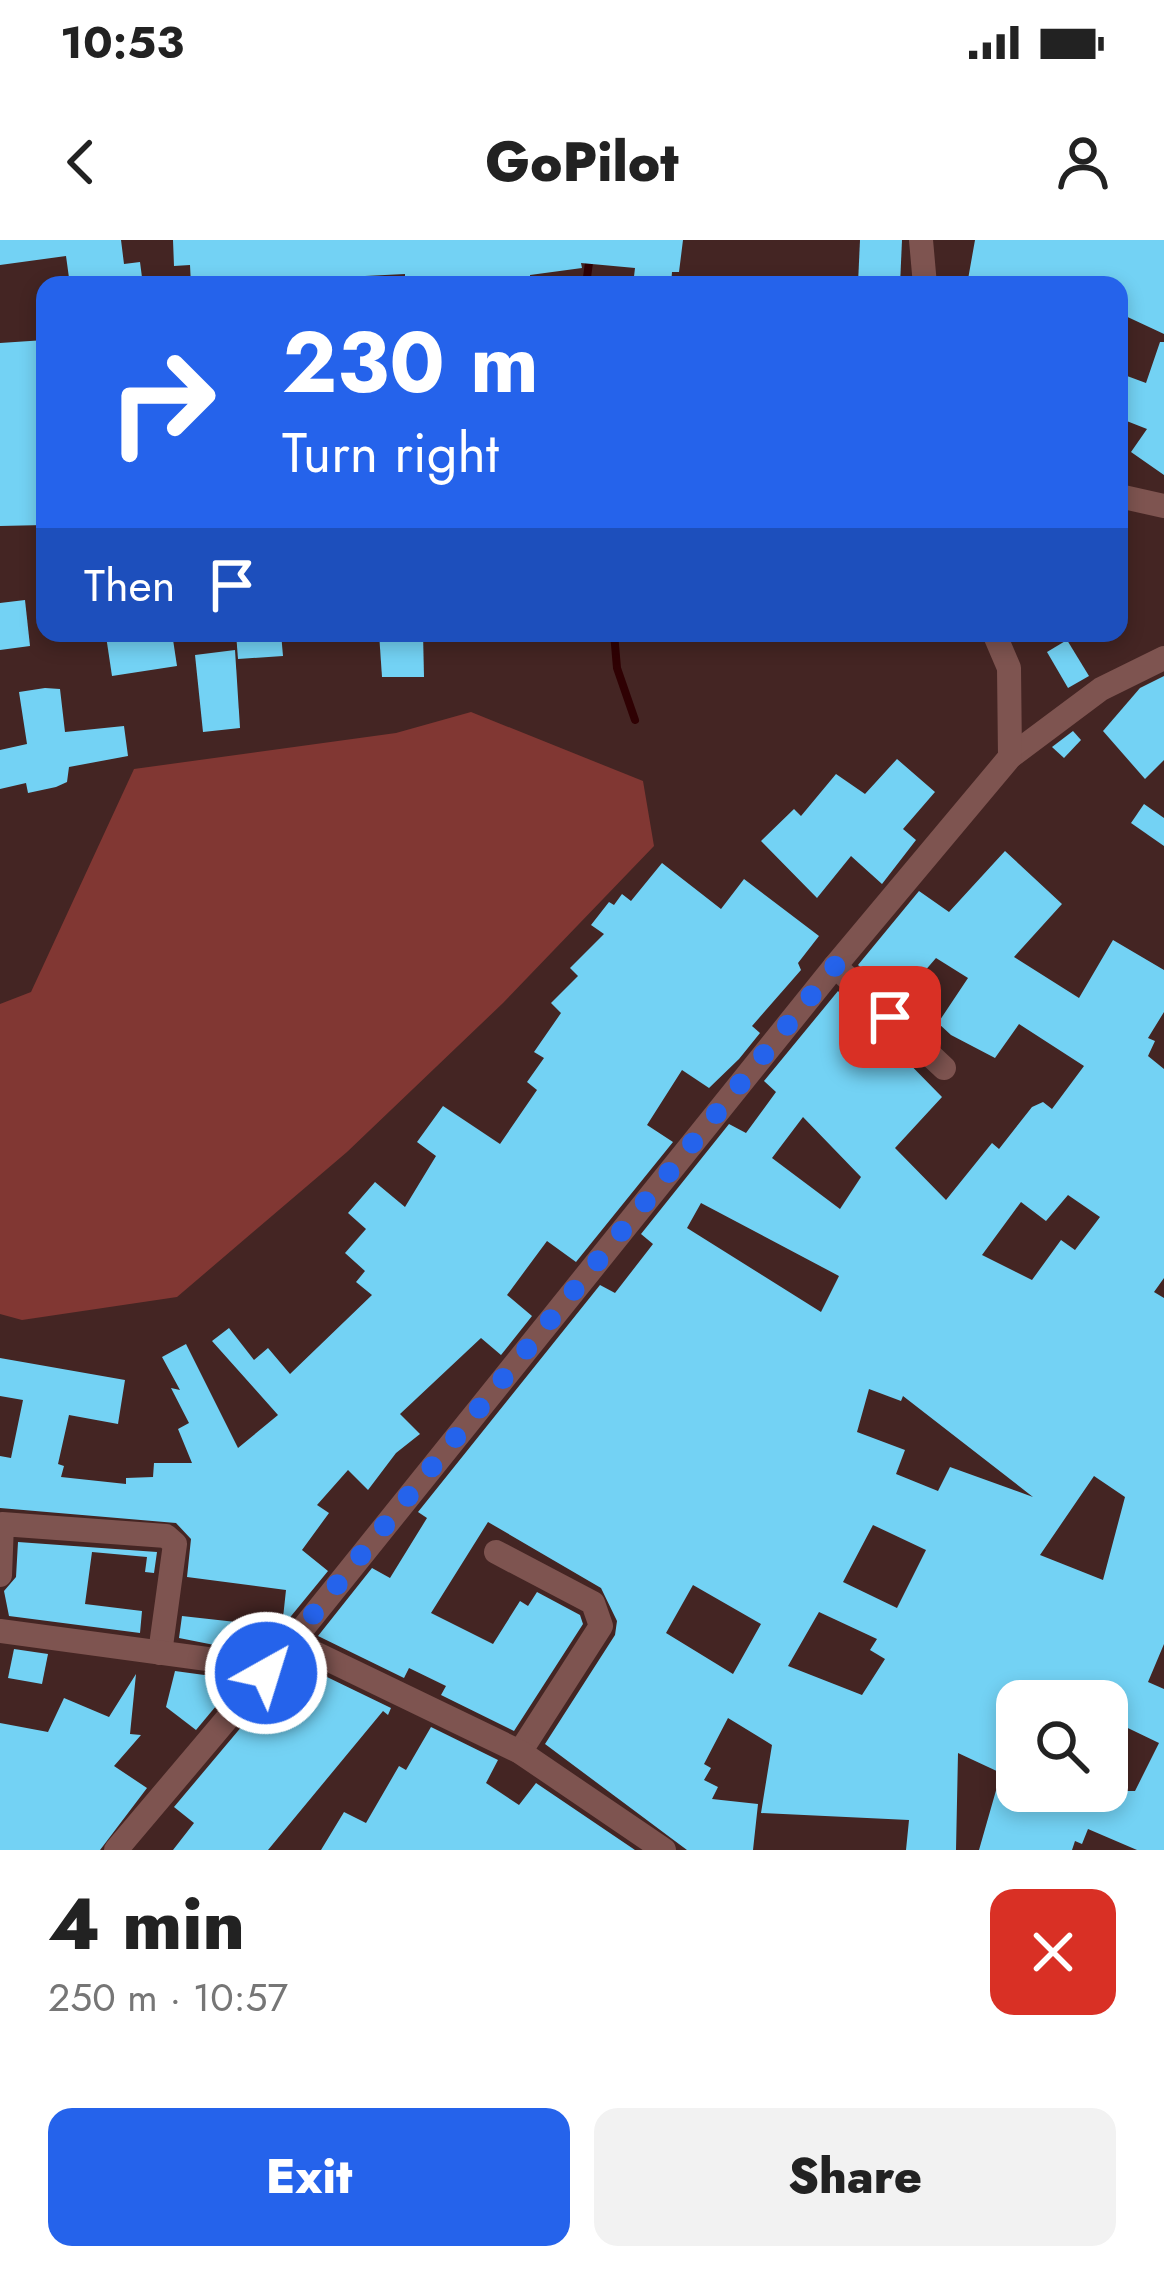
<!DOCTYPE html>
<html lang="en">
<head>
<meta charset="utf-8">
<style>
	body { margin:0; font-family:Jost,sans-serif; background:#f2f2f2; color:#222; height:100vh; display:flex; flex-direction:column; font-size:45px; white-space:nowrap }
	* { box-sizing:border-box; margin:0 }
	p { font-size:39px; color:#767676 }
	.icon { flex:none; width:66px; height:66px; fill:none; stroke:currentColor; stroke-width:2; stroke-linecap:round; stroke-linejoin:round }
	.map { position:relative; height:1610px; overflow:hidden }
	.drawer { display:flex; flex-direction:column; background:#fff; flex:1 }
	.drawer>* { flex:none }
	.banner { position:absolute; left:36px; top:36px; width:1092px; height:366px; border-radius:24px; box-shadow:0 6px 18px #0003; background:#2563eb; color:#fff; overflow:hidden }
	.controls { position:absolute; left:996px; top:1440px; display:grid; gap:24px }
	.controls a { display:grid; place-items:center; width:132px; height:132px; border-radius:24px; background:#fff; box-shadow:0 6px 18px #0003; font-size:60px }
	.pin { position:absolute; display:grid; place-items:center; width:102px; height:102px; color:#fff; margin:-51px; border-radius:24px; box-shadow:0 6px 18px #0006 }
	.me { position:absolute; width:132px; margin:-66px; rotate:39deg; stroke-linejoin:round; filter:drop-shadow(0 0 9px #0008) }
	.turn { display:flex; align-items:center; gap:42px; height:252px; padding:0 48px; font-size:54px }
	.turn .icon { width:156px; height:156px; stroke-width:2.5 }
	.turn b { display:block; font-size:84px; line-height:102px }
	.then { display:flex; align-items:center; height:114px; padding:0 48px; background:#0003; gap:24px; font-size:45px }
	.round { display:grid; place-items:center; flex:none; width:126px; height:126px; border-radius:24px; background:#f2f2f2 }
	.head { display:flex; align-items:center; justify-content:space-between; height:204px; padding:0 48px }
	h1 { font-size:72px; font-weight:800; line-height:90px }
	.button { display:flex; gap:24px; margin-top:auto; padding:24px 48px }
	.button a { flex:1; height:138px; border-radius:24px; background:#2563eb; color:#fff; font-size:48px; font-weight:800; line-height:138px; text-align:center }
	.button a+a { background:#f2f2f2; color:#222 }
	.status { display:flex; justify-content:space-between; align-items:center; height:84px; padding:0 60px; background:#fff; direction:ltr }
	.status svg { height:33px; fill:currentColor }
	header { display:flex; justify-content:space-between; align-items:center; height:156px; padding:0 48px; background:#fff; font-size:54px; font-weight:800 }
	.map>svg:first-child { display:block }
	.green { fill:#813733 }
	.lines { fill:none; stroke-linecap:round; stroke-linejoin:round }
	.stream { stroke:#2f0103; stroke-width:8 }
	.building { fill:#73d2f4; fill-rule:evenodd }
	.minor { stroke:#7e5450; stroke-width:24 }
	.route { stroke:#2563eb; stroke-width:21; stroke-dasharray:0 37.8 }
</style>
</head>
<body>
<div class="status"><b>10:53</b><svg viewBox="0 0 49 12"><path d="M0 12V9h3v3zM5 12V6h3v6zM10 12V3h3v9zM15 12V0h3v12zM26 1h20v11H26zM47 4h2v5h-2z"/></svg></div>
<header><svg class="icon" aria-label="back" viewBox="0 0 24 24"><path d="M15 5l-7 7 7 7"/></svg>GoPilot<svg class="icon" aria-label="person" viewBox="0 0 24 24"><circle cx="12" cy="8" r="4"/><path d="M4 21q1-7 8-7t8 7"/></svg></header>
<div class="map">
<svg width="1164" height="1610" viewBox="0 0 1164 1610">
	<rect width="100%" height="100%" fill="#442523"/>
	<path class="green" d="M471 472 643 541 654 606 503 763 347 912 177 1057 22 1080 0 1074V764L31 752 134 529 396 493Z"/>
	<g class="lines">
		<g class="stream">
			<path d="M586 45 592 0"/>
			<path d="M614 393 617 428 635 480"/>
		</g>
	</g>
	<g class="building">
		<path d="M0 0H121L124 24 140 22 143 45H70L66 16 0 25Z"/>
		<path d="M173 0H683L679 32H672L671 45H633L635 28 581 23 582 28 530 35V45H405V34L305 39V45H191L190 25 174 26Z"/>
		<path d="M860 0H902L900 45 858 44Z"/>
		<path d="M975 0H1164V94L1119 73V45H967Z"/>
		<path d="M45 100V142H40L45 285 0 286V103Z"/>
		<path d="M1160 102H1164V235L1131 212 1147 189 1119 178V133L1146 143Z"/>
		<path d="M25 360 30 406 0 410V363Z"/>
		<path d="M172 393 177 426 112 436 106 396Z"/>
		<path d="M236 393H281L283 416 238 419Z"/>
		<path d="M379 393H423L424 437H382Z"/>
		<path d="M1067 400 1089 436 1068 448 1047 412Z"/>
		<path d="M235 410 240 488 203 492 195 415Z"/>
		<path d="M1164 436V520L1145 539 1103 491 1140 448Z"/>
		<path d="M45 448 60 449 65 492 124 486 128 516 69 527 67 542 56 547 28 553 26 543 0 549V510L27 504 19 452Z"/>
		<path d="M1073 491 1081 500 1064 518 1052 507Z"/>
		<path d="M897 519 935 552 903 589 916 600 882 644 851 616 817 658 761 601 794 569 801 576 836 534 865 554Z"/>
		<path d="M1144 564 1164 578V606L1131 583Z"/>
		<path d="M1005 611 1062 664 1014 717 1079 758 1113 700 1164 730V772L1148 798 1155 801 1148 816 1164 829V1038L1154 1052 1164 1058V1404L1148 1442 1164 1449V1610H1137L1088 1589 1082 1604 1075 1601 1072 1610H979L1001 1533 958 1513 956 1610H906L909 1580 761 1573 772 1505 728 1478 704 1524 711 1528 704 1540 718 1547 712 1559 758 1564 753 1610H687L545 1504 615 1395 617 1381 601 1348 488 1282 431 1373 493 1404 520 1361 528 1366 537 1352 580 1375 583 1384 514 1491 441 1455 446 1446 409 1428 404 1438 318 1396 372 1328 390 1338 427 1278 418 1272 600 1045 615 1053 653 1004 641 994 729 884 746 893 776 852 764 841 838 751 942 857 895 908 946 960 992 903 999 909 1032 867 1043 862 1052 869 1084 826 1019 784 995 818 951 795 938 783 968 738 936 718 898 762 858 725 919 651 949 672ZM803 877 861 937 840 969 772 918ZM1068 955 1100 977 1075 1010 1061 1000 1032 1040 982 1015 1021 962 1046 981ZM701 963 839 1036 821 1072 687 988ZM869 1149 901 1161 903 1156 1033 1257 950 1227 938 1251 896 1234 905 1210 857 1192ZM1094 1236 1125 1257 1103 1340 1040 1315ZM873 1285 926 1310 897 1368 843 1342ZM693 1345 761 1384 733 1434 666 1393ZM819 1372 877 1399 870 1410 885 1419 862 1455 788 1426ZM1017 1461H1107V1478L1159 1503 1135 1551H1017Z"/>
		<path d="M662 623 721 669 744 639 819 696 798 723 801 730 752 786 760 793 739 819 709 848 682 830 647 885 673 902 576 1022 547 1001 507 1055 532 1076 501 1115 481 1098 400 1174 420 1194 396 1213 368 1250 348 1230 317 1265 329 1273 302 1310 328 1331 260 1414 179 1398 182 1376 282 1387 286 1350 187 1337 191 1299 176 1283 0 1268V1216L11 1218 23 1160 0 1156V1118L125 1140 118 1184 69 1175 58 1224 64 1226 61 1237 126 1244V1238L153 1237 154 1223H192L178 1189 189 1183 171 1148 180 1150 162 1117 186 1104 238 1208 278 1175 212 1101 229 1088 254 1120 268 1108 290 1134 372 1055 356 1042 365 1031 345 1013 366 989 348 973 375 942 405 967 436 916 417 902 443 866 500 904 537 850 527 842 544 818 534 812 561 773 551 763 578 736 570 728 604 694 591 685 609 662 614 665 622 654 631 661Z"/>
		<path d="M18 1302 157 1312 154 1333 145 1332 147 1317 92 1312 85 1364 142 1371 140 1393 9 1376 4 1351 16 1337Z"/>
		<path d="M14 1409 48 1414 42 1444 8 1438Z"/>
		<path d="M296 1422 391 1468 388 1475 383 1471 268 1610H173L194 1583 174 1567Z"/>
		<path d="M175 1431 219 1437 236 1442 196 1490 166 1467Z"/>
		<path d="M136 1434 130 1494 141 1495 114 1526 147 1548 100 1610H0V1483L48 1492 64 1458 109 1477Z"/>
		<path d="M431 1487 498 1520 486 1543 519 1565 536 1543 635 1610H321L344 1572 366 1583 399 1526 406 1530Z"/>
	</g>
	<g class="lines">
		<g class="minor">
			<path d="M921 0 925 45"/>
			<path d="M1119 256 1164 266"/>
			<path d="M1010 517 1101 449 1164 418"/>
			<path d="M835 726 944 828"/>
			<path d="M496 1312 593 1363 601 1386 520 1512"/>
			<path d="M0 1335 2 1284 166 1296 175 1304 160 1413"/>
			<path d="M0 1391 222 1421 266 1433"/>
			<path d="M292 1402 520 1512 664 1610"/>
			<path d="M116 1610 292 1402 835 726 1010 517 1009 428 994 393"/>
		</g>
	</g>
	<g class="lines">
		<path class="route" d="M266 1433 835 726 890 777"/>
	</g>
</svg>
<div class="controls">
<a><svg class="icon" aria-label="search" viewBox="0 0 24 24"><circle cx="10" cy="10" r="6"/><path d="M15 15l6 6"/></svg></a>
</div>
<div class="pin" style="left:890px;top:777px;background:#d93025"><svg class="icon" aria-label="arrive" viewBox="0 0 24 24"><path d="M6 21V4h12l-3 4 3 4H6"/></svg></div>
<svg class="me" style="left:266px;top:1433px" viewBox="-20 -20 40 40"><circle r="17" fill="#2563eb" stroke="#fff" stroke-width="3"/><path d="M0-11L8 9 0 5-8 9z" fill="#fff"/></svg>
<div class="banner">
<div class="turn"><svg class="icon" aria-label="right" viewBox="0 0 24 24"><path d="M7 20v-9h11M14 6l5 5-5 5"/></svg><div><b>230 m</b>Turn right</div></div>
<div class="then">Then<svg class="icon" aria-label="arrive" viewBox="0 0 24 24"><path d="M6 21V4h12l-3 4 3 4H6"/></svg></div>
</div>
</div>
<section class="drawer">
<div class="head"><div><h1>4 min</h1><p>250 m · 10:57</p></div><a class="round" style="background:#d93025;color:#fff"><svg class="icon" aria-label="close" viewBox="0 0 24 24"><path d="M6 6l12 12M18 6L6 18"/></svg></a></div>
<div class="button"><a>Exit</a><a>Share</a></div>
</section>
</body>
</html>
